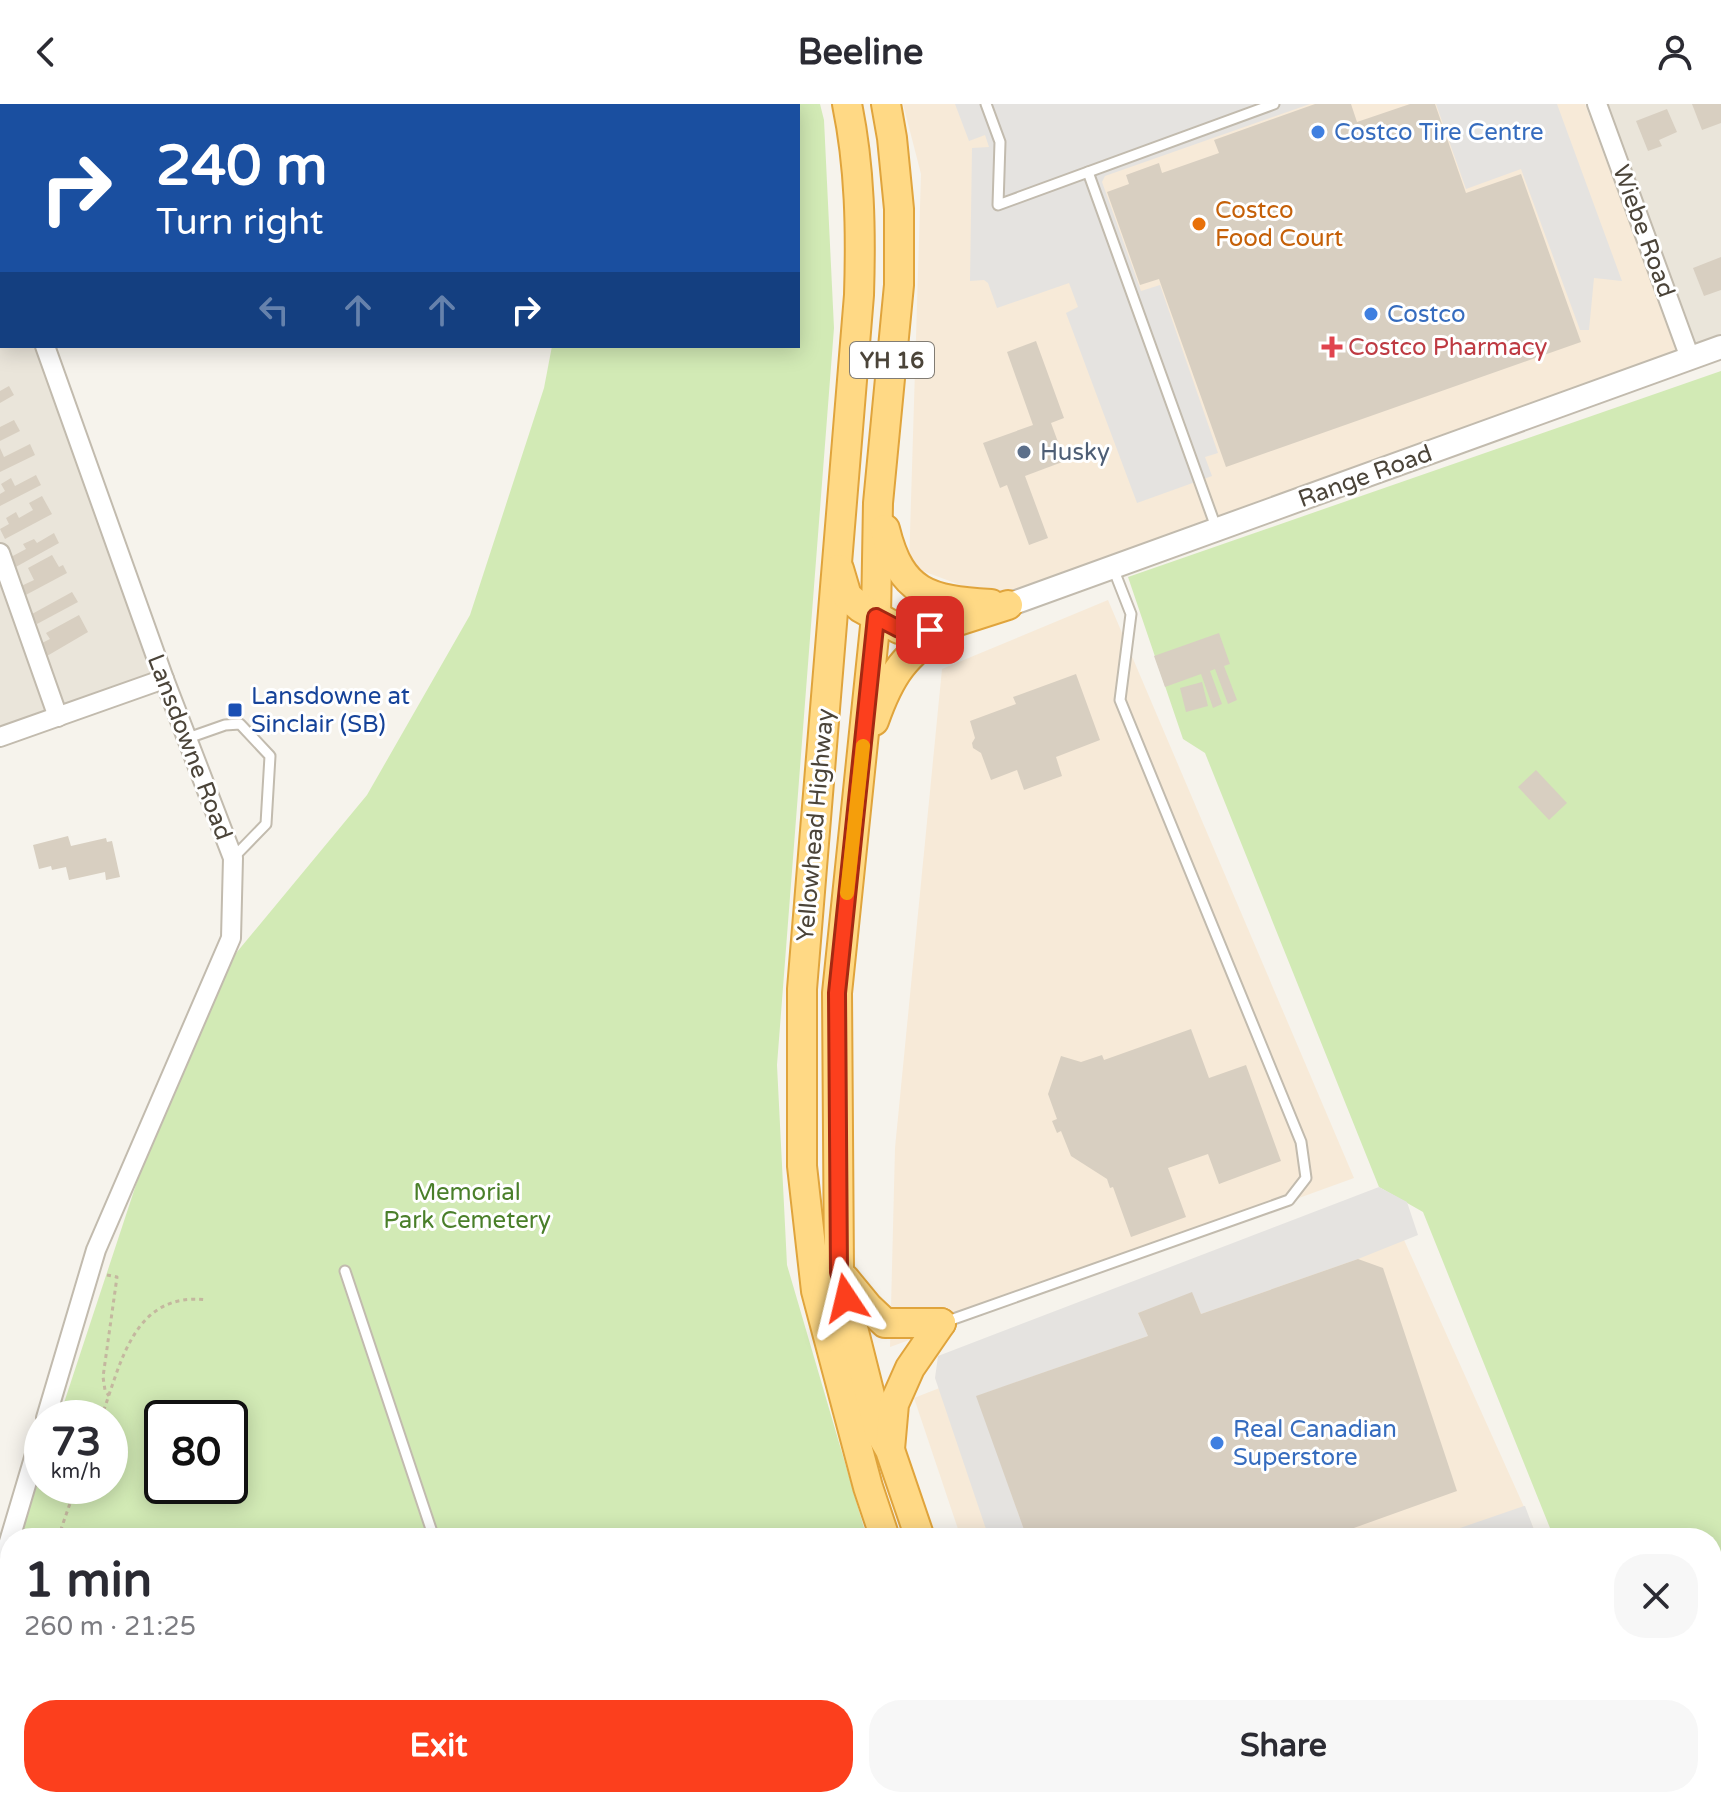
<!DOCTYPE html>
<html lang="en">
<head>
<meta charset="utf-8">
<style>
	body { margin:0; font-family:"Varela Round",sans-serif; background:#f7f7f7; color:#2b2b33; height:100vh; display:flex; flex-direction:column; font-size:30px; white-space:nowrap }
	* { box-sizing:border-box; margin:0 }
	p { font-size:26px; color:#7c7c81 }
	.icon { flex:none; width:44px; height:44px; fill:none; stroke:currentColor; stroke-width:2; stroke-linecap:round; stroke-linejoin:round }
	.map { position:relative; flex:1; overflow:hidden }
	.details { position:absolute; left:0px; top:1424px; width:1722px; height:280px; display:flex; flex-direction:column; background:#fff; border-radius:32px 32px 0 0; box-shadow:0 4px 20px #0003 }
	.details>* { flex:none }
	.top-card { position:absolute; left:0px; top:0px; width:800px; height:244px; box-shadow:0 4px 20px #0003; background:#1a4fa0; color:#fff; overflow:hidden }
	.speed { position:absolute; left:24px; top:1296px; display:flex; gap:16px; font-size:40px; font-weight:700; text-align:center }
	.speed>* { display:grid; place-content:center; width:104px; height:104px; border-radius:50%; background:#fff; box-shadow:0 4px 20px #0003; line-height:1 }
	.speed small { font-size:20px; font-weight:400 }
	.speed .limit { border:4px solid #111; border-radius:12px; background:#fff; color:#111 }
	.pin { position:absolute; display:grid; place-items:center; width:68px; height:68px; color:#fff; margin:-34px; border-radius:16px; box-shadow:0 4px 12px #0006 }
	.me { position:absolute; width:88px; margin:-44px; rotate:350deg; stroke-linejoin:round; filter:drop-shadow(0 0 6px #0008) }
	.turn { display:flex; align-items:center; gap:28px; height:168px; padding:0 24px; font-size:36px }
	.turn .icon { width:104px; height:104px; stroke-width:2.5 }
	.turn b { display:block; font-size:56px; line-height:68px }
	.lanes { display:flex; align-items:center; height:76px; padding:0 24px; background:#0003; justify-content:center; gap:40px; direction:ltr }
	.lanes .off { opacity:.35 }
	.round { display:grid; place-items:center; flex:none; width:84px; height:84px; border-radius:32px; background:#f7f7f7 }
	.overview { display:flex; align-items:center; justify-content:space-between; height:136px; padding:0 24px }
	h1 { font-size:48px; font-weight:700; line-height:60px }
	.primary-button { display:flex; gap:16px; margin-top:auto; padding:16px 24px }
	.primary-button a { flex:1; height:92px; border-radius:32px; background:#fc3f1d; color:#fff; font-size:32px; font-weight:700; line-height:92px; text-align:center }
	.primary-button a+a { background:#f7f7f7; color:#2b2b33 }
	header { display:flex; justify-content:space-between; align-items:center; height:104px; padding:0 24px; background:#fff; font-size:36px; font-weight:700 }
	.map>svg:first-child { display:block }
	.residential { fill:#eae5da }
	.commercial { fill:#f7ead8 }
	.green { fill:#d2eab5; fill-rule:evenodd }
	.parking { fill:#e5e3e0 }
	.building { fill:#d8cfc1 }
	.lines { fill:none; stroke-linecap:round; stroke-linejoin:round }
	.service-casing { stroke:#c2bbae; stroke-width:13 }
	.minor-casing { stroke:#c2bbae; stroke-width:22 }
	.tertiary-casing { stroke:#c2bbae; stroke-width:26 }
	.secondary-casing { stroke:#d6c79b; stroke-width:28 }
	.trunk-casing { stroke:#e0a43c; stroke-width:32 }
	.path { stroke:#c4b79f; stroke-width:3; stroke-dasharray:4 4; stroke-linecap:butt }
	.service { stroke:#fff; stroke-width:9 }
	.minor { stroke:#fff; stroke-width:18 }
	.tertiary { stroke:#fff; stroke-width:22 }
	.secondary { stroke:#fff3cd; stroke-width:24 }
	.trunk { stroke:#ffd985; stroke-width:28 }
	.route-casing { stroke:#a42913; stroke-width:20 }
	.route { stroke:#fc3f1d; stroke-width:14 }
	.slow { stroke:#f59e0b; stroke-width:14 }
	.shop-dot { fill:#3f7fe0; stroke:#fff; stroke-width:3 }
	.food-dot { fill:#e8710a; stroke:#fff; stroke-width:3 }
	.health-dot { fill:#e0444e; stroke:#fff; stroke-width:3 }
	.service-dot { fill:#5c6f8a; stroke:#fff; stroke-width:3 }
	.transit-dot { fill:#1a4fb4; stroke:#fff; stroke-width:3 }
	.labels { text-anchor:middle; stroke-width:6; stroke-linejoin:round; paint-order:stroke }
	.shield { fill:#fff; stroke:#817c74; stroke-width:2 }
	.shield-label { font-size:22px; font-weight:bold; fill:#4b4439 }
	.shop-label { font-size:24px; fill:#366cbe; stroke:#fff; text-anchor:start }
	.food-label { font-size:24px; fill:#c56008; stroke:#fff; text-anchor:start }
	.street-label { font-size:24px; fill:#4b4439; stroke:#fff }
	.health-label { font-size:24px; fill:#be3a42; stroke:#fff; text-anchor:start }
	.service-label { font-size:24px; fill:#4e5e75; stroke:#fff; text-anchor:start }
	.transit-label { font-size:24px; fill:#164399; stroke:#fff; text-anchor:start }
	.park-label { font-size:24px; fill:#4a7f2a; stroke:#fff }
</style>
</head>
<body>
<header><svg class="icon" aria-label="back" viewBox="0 0 24 24"><path d="M15 5l-7 7 7 7"/></svg>Beeline<svg class="icon" aria-label="person" viewBox="0 0 24 24"><circle cx="12" cy="8" r="4"/><path d="M4 21q1-7 8-7t8 7"/></svg></header>
<div class="map">
<svg width="1721" height="1704" viewBox="0 0 1721 1704">
	<rect width="100%" height="100%" fill="#f6f3ec"/>
	<g class="residential">
		<path d="M1589 0H1721V247L1690 257Z"/>
		<path d="M0 97 2 242H51L172 582 0 644Z"/>
	</g>
	<g class="commercial">
		<path d="M903 0H1585L1679 253 993 493 909 462 921 70Z"/>
		<path d="M1108 496 1354 1074 890 1243 895 1044 942 565Z"/>
		<path d="M1391 1107 1538 1434H961L914 1294Z"/>
	</g>
	<g class="green">
		<path d="M576 0H820L824 16 834 224 777 961 787 1161 867 1434H20L42 1366V1382H110V1314H59L157 1017 227 860 367 691 470 511 544 284 552 242H798V2ZM162 1314H230V1382H162Z"/>
		<path d="M1721 267V1599L1712 1605V1434H1554L1423 1108 1379 1083 1205 649 1183 635 1128 473Z"/>
		<path d="M10 1463V1694H960L964 1704H0V1493Z"/>
	</g>
	<g class="parking">
		<path d="M955 0H1310L1105 72 1102 78 1141 187 1160 181 1218 349 1205 353 1212 372 1137 399 1066 209 1078 203 1069 179 997 204 988 179 984 176 970 177 972 44 989 43 985 31 969 37Z"/>
		<path d="M1436 0H1557L1622 177 1594 174 1589 226H1580L1521 65 1466 85Z"/>
		<path d="M1379 1083 1407 1098 1418 1131 1358 1155 1201 1210 1192 1189 1138 1209 1148 1232 977 1292 1027 1434H989L935 1274 938 1252Z"/>
		<path d="M1525 1402 1537 1434H1431L1524 1402Z"/>
		<path d="M368 1694H517L521 1704H372Z"/>
		<path d="M1077 1694H1546L1524 1704H1081Z"/>
	</g>
	<g class="building">
		<path d="M1315 0H1351L1357 18 1410 0H1435L1466 89 1521 70 1581 238 1226 363 1159 175 1140 181 1107 88 1129 80 1126 71 1159 59 1162 69 1219 49 1214 36Z"/>
		<path d="M1692 0H1721V19L1702 26Z"/>
		<path d="M1667 5 1677 28 1659 36 1662 42 1648 47 1636 17Z"/>
		<path d="M1721 153V186L1704 192 1693 164Z"/>
		<path d="M1036 237 1064 314 1051 319 1065 357 1025 372 1048 434 1029 441 1007 381 1000 384 983 339 1033 321 1007 248Z"/>
		<path d="M9 282 14 291 0 299V287Z"/>
		<path d="M14 316 20 327 0 337V323Z"/>
		<path d="M30 340 35 351 0 368V344L4 353Z"/>
		<path d="M36 371 41 381 0 402V390L5 387 1 380 11 374 15 382Z"/>
		<path d="M42 392 52 410 5 435 0 425 9 420 6 414 16 408 19 414 33 406 29 399Z"/>
		<path d="M54 429 59 439 14 464 9 454 26 445 23 440 34 435 37 439Z"/>
		<path d="M52 451 59 463 63 461 67 469 22 493 17 484 34 476 28 464Z"/>
		<path d="M72 488 78 498 37 520 32 510Z"/>
		<path d="M79 511 88 528 47 552 40 540 50 535 46 529Z"/>
		<path d="M1219 529 1230 560 1224 562 1237 596 1228 600 1215 565 1210 567 1222 600 1213 604 1201 570 1165 583 1154 552Z"/>
		<path d="M1076 570 1100 636 1056 653 1062 672 1024 686 1017 666 991 676 981 649 973 644 972 639 975 634 970 617 1016 600 1013 593Z"/>
		<path d="M1202 578 1208 602 1186 608 1180 584Z"/>
		<path d="M1536 666 1567 699 1549 716 1518 683Z"/>
		<path d="M68 732 71 742 106 734 107 738 112 737 120 773 106 776 105 768 69 776 66 763 52 766 51 762 39 765 33 741Z"/>
		<path d="M1191 925 1209 974 1246 961 1281 1057 1219 1080 1208 1050 1168 1064 1186 1113 1131 1133 1113 1083 1110 1084 1107 1075 1071 1052 1061 1027 1057 1029 1052 1017 1057 1015 1048 990 1061 952 1081 958 1102 951 1104 956Z"/>
		<path d="M1358 1155 1383 1164 1457 1387 1326 1434H1027L976 1292 1148 1232 1138 1209 1192 1188 1201 1210Z"/>
		<path d="M1358 1694H1430L1433 1702 1362 1704Z"/>
	</g>
	<g class="lines">
		<g class="service-casing">
			<g id="service">
				<path d="M986 0 1000 38 998 101 1274 0"/>
				<path d="M1088 68 1217 426"/>
				<path d="M188 634 225 621 240 620 270 652 266 720 233 754"/>
				<path d="M345 1167 434 1434"/>
				<path d="M945 1218 1289 1096 1306 1074 1301 1038 1120 596 1131 510 1113 464"/>
				<path d="M523 1694 527 1704"/>
				<path d="M1495 1694 1498 1704"/>
			</g>
		</g>
		<g class="minor-casing">
			<g id="minor">
				<path d="M1597 0 1690 254"/>
				<path d="M0 115 2 121"/>
				<path d="M45 242 164 575 233 754 231 834 96 1146 46 1314"/>
				<path d="M0 449 58 613"/>
				<path d="M0 633 164 575"/>
				<path d="M0 1468 42 1327"/>
			</g>
		</g>
		<g class="tertiary-casing">
			<path id="tertiary" d="M1008 501 1721 243"/>
		</g>
		<g class="secondary-casing">
			<g id="secondary">
				<path d="M1712 1642 1721 1636"/>
				<path d="M1712 1677 1721 1671"/>
				<path d="M1619 1704 1634 1694"/>
				<path d="M1672 1704 1687 1694"/>
			</g>
		</g>
		<g class="trunk-casing">
			<g id="trunk">
				<path d="M847 0C860 63 861 126 859 191L802 885V1062L816 1187 868 1383 885 1434"/>
				<path d="M886 0 892 34 899 105V181L878 399 876 513 837 889 839 1168 879 1327 890 1346 920 1434"/>
				<path d="M885 425C901 490 929 496 991 500"/>
				<path d="M839 465 847 492 861 504 899 525 930 526 1008 501"/>
				<path d="M874 617C891 568 905 552 946 522"/>
				<path d="M845 1175 868 1203 885 1219H941"/>
				<path d="M890 1345 894 1300 910 1264 941 1219"/>
				<path d="M976 1694 980 1704"/>
				<path d="M1011 1694 1014 1704"/>
			</g>
		</g>
		<g class="path">
			<path d="M751 2V0"/>
			<path d="M107 1171 117 1173 103 1273 105 1286 109 1292"/>
			<path d="M101 1314C121 1260 133 1187 207 1196"/>
			<path d="M58 1434 76 1382"/>
			<path d="M35 1694 38 1704"/>
		</g>
		<use href="#service" class="service"/>
		<use href="#minor" class="minor"/>
		<use href="#tertiary" class="tertiary"/>
		<use href="#secondary" class="secondary"/>
		<use href="#trunk" class="trunk"/>
	</g>
	<g class="lines">
		<g class="route-casing">
			<path id="route" d="M846 1194 839 1168 837 889 876 513 899 525 930 526"/>
		</g>
		<use href="#route" class="route"/>
		<path class="slow" d="M847 789 863 642"/>
	</g>
	<g class="shop-dot">
		<circle cx="1318" cy="28" r="8"/>
		<circle cx="1371" cy="210" r="8"/>
		<circle cx="1217" cy="1339" r="8"/>
	</g>
	<circle class="food-dot" cx="1199" cy="120" r="8"/>
	<path class="health-dot" d="M1328 231h8v8h8v8h-8v8h-8v-8h-8v-8h8z"/>
	<circle class="service-dot" cx="1024" cy="348" r="8"/>
	<rect class="transit-dot" x="227" y="598" width="16" height="16" rx="4"/>
	<g class="labels">
		<rect class="shield" x="850" y="238" width="84" height="36" rx="6"/>
		<g class="shield-label">
			<text x="892" y="264">YH 16</text>
		</g>
		<g class="shop-label">
			<text x="1334" y="36">Costco Tire Centre</text>
			<text x="1387" y="218">Costco</text>
			<text x="1233" y="1333">Real Canadian<tspan x="1233" dy="28">Superstore</tspan></text>
		</g>
		<g class="food-label">
			<text x="1215" y="114">Costco<tspan x="1215" dy="28">Food Court</tspan></text>
		</g>
		<g class="street-label">
			<text transform="translate(1644 127) rotate(70)" y="8">Wiebe Road</text>
			<text transform="translate(1365 372) rotate(-20)" y="8">Range Road</text>
			<text transform="translate(190 643) rotate(69)" y="8">Lansdowne Road</text>
			<text transform="translate(815 721) rotate(-85)" y="8">Yellowhead Highway</text>
		</g>
		<g class="health-label">
			<text x="1348" y="251">Costco Pharmacy</text>
		</g>
		<g class="service-label">
			<text x="1040" y="356">Husky</text>
		</g>
		<g class="transit-label">
			<text x="251" y="600">Lansdowne at<tspan x="251" dy="28">Sinclair (SB)</tspan></text>
		</g>
		<g class="park-label">
			<text x="467" y="1096">Memorial<tspan x="467" dy="28">Park Cemetery</tspan></text>
		</g>
	</g>
</svg>
<div class="speed"><div>73<small>km/h</small></div><div class="limit">80</div></div>
<div class="pin" style="left:930px;top:526px;background:#d93025"><svg class="icon" aria-label="arrive" viewBox="0 0 24 24"><path d="M6 21V4h12l-3 4 3 4H6"/></svg></div>
<svg class="me" style="left:846px;top:1194px" viewBox="-20 -20 40 40"><path d="M0-17L14 15 0 8-14 15z" fill="#fc3f1d" stroke="#fff" stroke-width="4"/></svg>
<div class="top-card">
<div class="turn"><svg class="icon" aria-label="right" viewBox="0 0 24 24"><path d="M7 20v-9h11M14 6l5 5-5 5"/></svg><div><b>240 m</b>Turn right</div></div>
<div class="lanes"><svg class="icon off" aria-label="left" viewBox="0 0 24 24"><path d="M17 20v-9H6M10 6l-5 5 5 5"/></svg><svg class="icon off" aria-label="ahead" viewBox="0 0 24 24"><path d="M12 20V5M6 11l6-6 6 6"/></svg><svg class="icon off" aria-label="ahead" viewBox="0 0 24 24"><path d="M12 20V5M6 11l6-6 6 6"/></svg><svg class="icon" aria-label="right" viewBox="0 0 24 24"><path d="M7 20v-9h11M14 6l5 5-5 5"/></svg></div>
</div>
<section class="details">
<div class="overview"><div><h1>1 min</h1><p>260 m · 21:25</p></div><a class="round"><svg class="icon" aria-label="close" viewBox="0 0 24 24"><path d="M6 6l12 12M18 6L6 18"/></svg></a></div>
<div class="primary-button"><a>Exit</a><a>Share</a></div>
</section>
</div>
</body>
</html>
